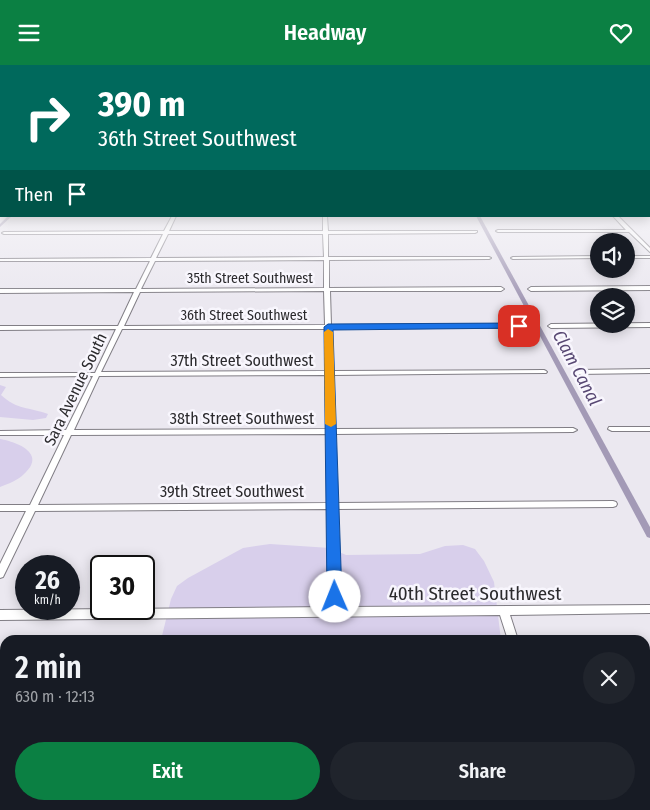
<!DOCTYPE html>
<html lang="en">
<head>
<meta charset="utf-8">
<style>
	body { margin:0; font-family:"Fira Sans Condensed",sans-serif; background:#20242c; color:#f1f3f6; height:100vh; display:flex; flex-direction:column; font-size:19px; white-space:nowrap }
	* { box-sizing:border-box; margin:0 }
	p { font-size:16px; color:#9ea1a6 }
	.icon { flex:none; width:28px; height:28px; fill:none; stroke:currentColor; stroke-width:2; stroke-linecap:round; stroke-linejoin:round }
	.map { position:relative; flex:1; overflow:hidden }
	.drawer { position:absolute; left:0px; top:570px; width:650px; height:175px; display:flex; flex-direction:column; background:#171b24; border-radius:15px 15px 0 0; box-shadow:0 2px 12px #0003 }
	.drawer>* { flex:none }
	.guide { position:absolute; left:0px; top:0px; width:650px; height:152px; box-shadow:0 2px 12px #0003; background:#00695c; color:#fff; overflow:hidden }
	.tools { position:absolute; left:590px; top:168px; display:grid; gap:10px }
	.tools a { display:grid; place-items:center; width:45px; height:45px; border-radius:50%; background:#171b24; box-shadow:0 2px 12px #0003; font-size:25px }
	.speed { position:absolute; left:15px; top:490px; display:flex; gap:10px; font-size:25px; font-weight:700; text-align:center }
	.speed>* { display:grid; place-content:center; width:65px; height:65px; border-radius:50%; background:#171b24; box-shadow:0 2px 12px #0003; line-height:1 }
	.speed small { font-size:12px; font-weight:400 }
	.speed .limit { border:2px solid #111; border-radius:8px; background:#fff; color:#111 }
	.pin { position:absolute; display:grid; place-items:center; width:42px; height:42px; color:#fff; margin:-21px; border-radius:10px; box-shadow:0 2px 8px #0006 }
	.me { position:absolute; width:55px; margin:-28px; rotate:359deg; stroke-linejoin:round; filter:drop-shadow(0 0 4px #0008) }
	.turn { display:flex; align-items:center; gap:18px; height:105px; padding:0 15px; font-size:22px }
	.turn .icon { width:65px; height:65px; stroke-width:2.5 }
	.turn b { display:block; font-size:35px; line-height:42px }
	.then { display:flex; align-items:center; height:48px; padding:0 15px; background:#0003; gap:10px; font-size:19px }
	.round { display:grid; place-items:center; flex:none; width:52px; height:52px; border-radius:26px; background:#20242c }
	.headline { display:flex; align-items:center; justify-content:space-between; height:85px; padding:0 15px }
	h1 { font-size:30px; font-weight:600; line-height:38px }
	.action { display:flex; gap:10px; margin-top:auto; padding:10px 15px }
	.action a { flex:1; height:58px; border-radius:30px; background:#0b8043; color:#fff; font-size:20px; font-weight:600; line-height:58px; text-align:center }
	.action a+a { background:#20242c; color:#f1f3f6 }
	header { display:flex; justify-content:space-between; align-items:center; height:65px; padding:0 15px; background:#0b8043; color:#fff; font-size:22px; font-weight:600 }
	.map>svg:first-child { display:block }
	.green { fill:#d8cfeb }
	.lines { fill:none; stroke-linecap:round; stroke-linejoin:round }
	.canal { fill:#a39ab6; fill-rule:evenodd }
	.minor-casing { stroke:#817e85; stroke-width:2 }
	.minor { fill:#fff; fill-rule:evenodd }
	.route { fill:#1a73e8; stroke:#114b97 }
	.slow { fill:#f59e0b }
	.labels { text-anchor:middle; stroke-width:5; stroke-linejoin:round; paint-order:stroke }
	.far-street-label { font-size:14px; fill:#2b2a2d; stroke:#f8f6fd }
	.street-label { font-size:16px; fill:#2b2a2d; stroke:#f8f6fd }
	.water-label { font-size:18px; font-style:italic; fill:#584873; stroke:#f8f6fd }
	.near-street-label { font-size:19px; fill:#2b2a2d; stroke:#f8f6fd }
</style>
</head>
<body>
<header><svg class="icon" aria-label="menu" viewBox="0 0 24 24"><path d="M4 6h16M4 12h16M4 18h16"/></svg>Headway<svg class="icon" aria-label="heart" viewBox="0 0 24 24"><path d="M12 20l-8-8c-3-5 5-10 8-4 3-6 11-1 8 4z"/></svg></header>
<div class="map">
<svg width="650" height="745" viewBox="0 0 650 745">
	<rect width="100%" height="100%" fill="#ebe8f0"/>
	<g class="green">
		<path d="M0 320 6 322 1 330C17 345 29 342 48 349L46 353 33 355 0 352Z"/>
		<path d="M0 374C18 377 47 389 24 409 18 415 8 419 0 422Z"/>
		<path d="M270 479 330 483 346 490 420 489 445 481 463 480 475 484 484 496 494 517 501 575H161L171 534 177 521 188 513 243 483Z"/>
		<path d="M323 740H462L453 743C410 745 367 745 323 740Z"/>
	</g>
	<g class="lines">
		<g class="canal">
			<path d="M8 151H12L0 162V159Z"/>
			<path d="M476 151H480L650 462V473L647 472Z"/>
			<path d="M142 571 146 572 148 575H137L139 572Z"/>
			<path d="M96 740H108L107 745H95Z"/>
		</g>
		<g class="minor-casing">
			<g id="minor">
				<rect x="649" y="142" width="1" height="2"/>
				<rect x="0" y="145" width="1" height="2"/>
				<path d="M172 151H176L169 166H323V151H327L328 166H477V167L475 168 328 169V192H489L491 193 489 194 329 195V223L501 222 504 224 501 226H330L331 260 519 259 522 261 519 263H331L332 306 544 305 546 306 547 307 546 308 332 310 334 364 573 363 577 365 573 367 334 369 336 438 613 436 616 437 617 439 616 441 613 442 337 444 340 542 650 540V548L510 550 518 575H508L500 550 0 555V545L330 542 328 444 35 446 3 512 0 513V499L26 446H0V440H30L64 370H0V366L66 365 93 311 0 312V308H95L116 264 0 265V261H118L134 227 0 228V224H136L150 196H0V194L151 193 163 169H4L2 168 4 167 164 166ZM168 169H323L324 192 156 193ZM324 195V223L141 224 155 196ZM324 226 325 260 124 261 140 227ZM122 264H325L326 306 101 307ZM326 310 327 364 74 365 99 311ZM327 369 328 438 38 440 71 370Z"/>
				<path d="M613 151H618L650 183V187L629 167H498L496 166 498 165H626Z"/>
				<path d="M599 191V193L513 194 511 193 513 192Z"/>
				<rect x="626" y="191" width="24" height="2"/>
				<path d="M650 221V225L531 226 528 224 531 222Z"/>
				<path d="M650 258V262L551 263 548 261 551 259Z"/>
				<path d="M650 304V308L577 309 574 307 577 305Z"/>
				<path d="M609 362H650V366H612L608 364Z"/>
				<rect x="645" y="691" width="5" height="12"/>
				<path d="M5 696V708L0 709V697Z"/>
				<path d="M551 740H563L564 745H552Z"/>
			</g>
		</g>
		<use href="#minor" class="minor"/>
	</g>
	<linearGradient id="sky" x2="0" y2="1"><stop stop-color="#8caad4"/><stop offset="0.55" stop-color="#f6f5f8"/><stop offset="1" stop-color="#f6f5f8" stop-opacity="0"/></linearGradient>
	<rect width="650" height="235" fill="url(#sky)"/>
	<path class="route" d="M519 258 524 261 522 263 333 265 342 532 340 536 335 538 329 536 327 532 324 262 328 259Z"/>
	<path class="slow" d="M328 264 333 267 336 359 331 362 325 359 324 267Z"/>
	<g class="labels">
		<g class="far-street-label">
			<text x="250" y="218">35th Street Southwest</text>
			<text x="244" y="255">36th Street Southwest</text>
		</g>
		<g class="street-label">
			<text x="242" y="301">37th Street Southwest</text>
			<text transform="translate(75 324) rotate(-64)" y="6">Sara Avenue South</text>
			<text x="242" y="359">38th Street Southwest</text>
			<text x="232" y="432">39th Street Southwest</text>
		</g>
		<g class="water-label">
			<text transform="translate(577 303) rotate(62)" y="6">Clam Canal</text>
		</g>
		<g class="near-street-label">
			<text x="475" y="535">40th Street Southwest</text>
		</g>
	</g>
</svg>
<div class="tools">
<a><svg class="icon" aria-label="sound" viewBox="0 0 24 24"><path d="M4 9h4l5-4v14l-5-4H4zM17 9q2 3 0 6"/></svg></a>
<a><svg class="icon" aria-label="layers" viewBox="0 0 24 24"><path d="M12 4l9 5-9 5-9-5zM3 14l9 5 9-5"/></svg></a>
</div>
<div class="speed"><div>26<small>km/h</small></div><div class="limit">30</div></div>
<div class="pin" style="left:519px;top:261px;background:#d93025"><svg class="icon" aria-label="arrive" viewBox="0 0 24 24"><path d="M6 21V4h12l-3 4 3 4H6"/></svg></div>
<svg class="me" style="left:335px;top:532px" viewBox="-20 -20 40 40"><circle r="19" fill="#fff"/><path d="M0-13L10 11 0 6-10 11z" fill="#1a73e8"/></svg>
<div class="guide">
<div class="turn"><svg class="icon" aria-label="right" viewBox="0 0 24 24"><path d="M7 20v-9h11M14 6l5 5-5 5"/></svg><div><b>390 m</b>36th Street Southwest</div></div>
<div class="then">Then<svg class="icon" aria-label="arrive" viewBox="0 0 24 24"><path d="M6 21V4h12l-3 4 3 4H6"/></svg></div>
</div>
<section class="drawer">
<div class="headline"><div><h1>2 min</h1><p>630 m · 12:13</p></div><a class="round"><svg class="icon" aria-label="close" viewBox="0 0 24 24"><path d="M6 6l12 12M18 6L6 18"/></svg></a></div>
<div class="action"><a>Exit</a><a>Share</a></div>
</section>
</div>
</body>
</html>
